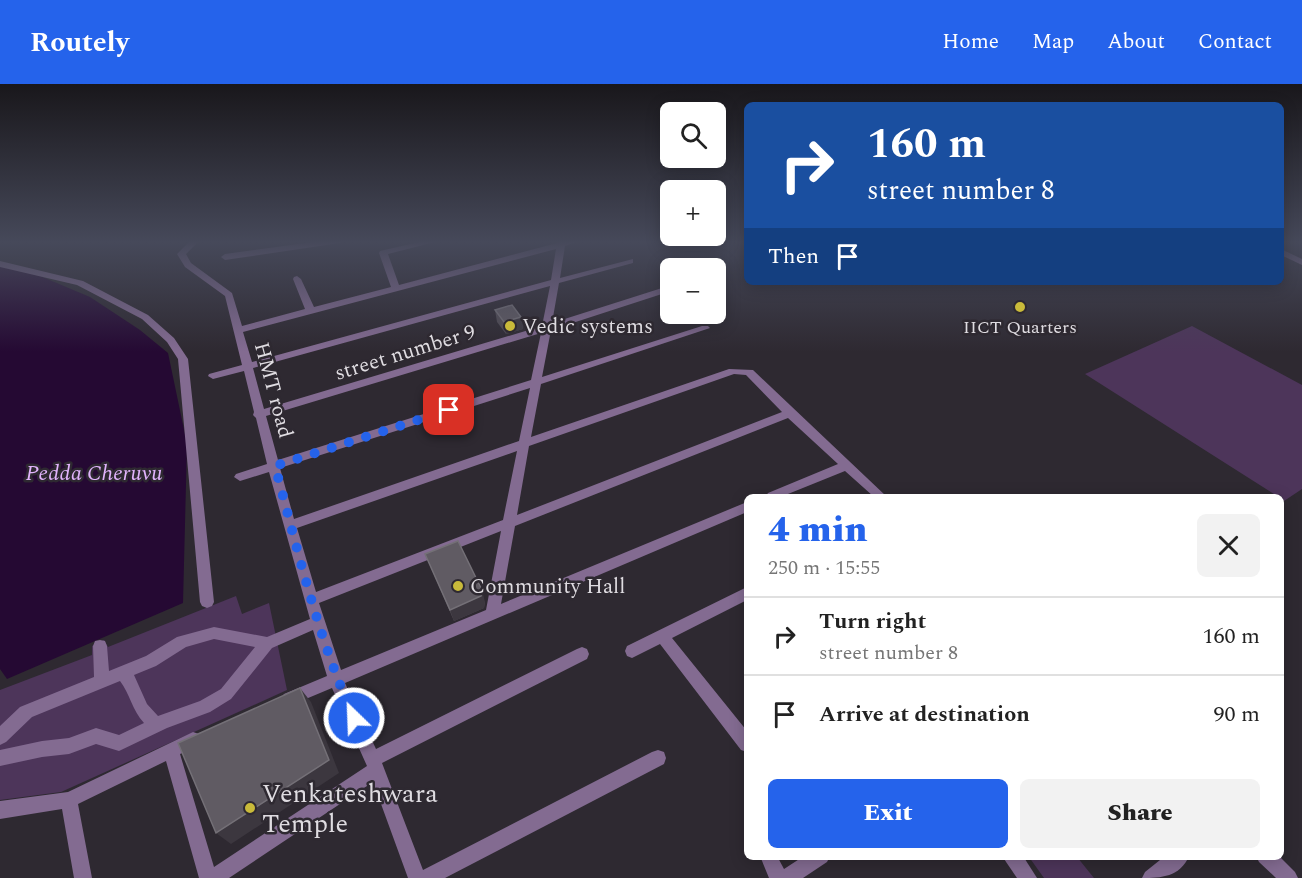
<!DOCTYPE html>
<html lang="en">
<head>
<meta charset="utf-8">
<style>
	body { margin:0; font-family:Spectral,serif; background:#f2f2f2; color:#222; height:100vh; display:flex; flex-direction:column; font-size:22px; white-space:nowrap }
	* { box-sizing:border-box; margin:0 }
	p { font-size:20px; color:#767676 }
	.icon { flex:none; width:33px; height:33px; fill:none; stroke:currentColor; stroke-width:2; stroke-linecap:round; stroke-linejoin:round }
	.map { position:relative; flex:1; overflow:hidden }
	.drawer { position:absolute; left:744px; top:410px; width:540px; height:366px; display:flex; flex-direction:column; background:#fff; border-radius:9px; box-shadow:0 3px 15px #0003 }
	.drawer>* { flex:none }
	.top-card { position:absolute; left:744px; top:18px; width:540px; height:183px; border-radius:9px; box-shadow:0 3px 15px #0003; background:#1a4fa0; color:#fff; overflow:hidden }
	.tools { position:absolute; left:660px; top:18px; display:grid; gap:12px }
	.tools a { display:grid; place-items:center; width:66px; height:66px; border-radius:9px; background:#fff; box-shadow:0 3px 15px #0003; font-size:30px }
	.pin { position:absolute; display:grid; place-items:center; width:51px; height:51px; color:#fff; margin:-26px; border-radius:12px; box-shadow:0 3px 9px #0006 }
	.me { position:absolute; width:66px; margin:-33px; rotate:336deg; stroke-linejoin:round; filter:drop-shadow(0 0 4px #0008) }
	.turn { display:flex; align-items:center; gap:21px; height:126px; padding:0 24px; font-size:27px }
	.turn .icon { width:78px; height:78px; stroke-width:2.5 }
	.turn b { display:block; font-size:42px; line-height:51px }
	.then { display:flex; align-items:center; height:57px; padding:0 24px; background:#0003; gap:12px; font-size:22px }
	.round { display:grid; place-items:center; flex:none; width:63px; height:63px; border-radius:9px; background:#f2f2f2 }
	.head { display:flex; align-items:center; justify-content:space-between; height:102px; padding:0 24px }
	h1 { font-size:36px; font-weight:800; line-height:45px; color:#2563eb }
	.primary-button { display:flex; gap:12px; margin-top:auto; padding:12px 24px }
	.primary-button a { flex:1; height:69px; border-radius:9px; background:#2563eb; color:#fff; font-size:24px; font-weight:800; line-height:69px; text-align:center }
	.primary-button a+a { background:#f2f2f2; color:#222 }
	ul { padding:0; list-style:none }
	li { display:flex; align-items:center; gap:18px; height:78px; padding:0 24px; border-top:2px solid #e0e0e0 }
	li div { flex:1 }
	li b { display:block; font-size:22px }
	li em { font-style:normal }
	header { display:flex; align-items:center; gap:36px; box-sizing:border-box; height:84px; padding:0 30px; background:#2563eb; color:#fff }
	header strong { font-size:28px }
	nav { display:flex; gap:33px; margin-inline-start:auto; font-size:21px }
	.map>svg:first-child { display:block }
	.green { fill:#4d355a }
	.water { fill:#250933 }
	.lines { fill:none; stroke-linecap:round; stroke-linejoin:round }
	.street { fill:#836b91; fill-rule:evenodd }
	.wall { fill:#514c54 }
	.shaded-wall { fill:#3c373f }
	.building { fill:#605b63; stroke:#747077; stroke-width:1.5 }
	.route { stroke:#2563eb; stroke-width:10; stroke-dasharray:0 18 }
	.poi-dot { fill:#c9ba3a; stroke:#2e2931; stroke-width:2 }
	.labels { text-anchor:middle; stroke-width:5; stroke-linejoin:round; paint-order:stroke }
	.far-poi-label { font-size:18px; fill:#dfdce1; stroke:#2e2931 }
	.poi-label { font-size:21px; fill:#dfdce1; stroke:#2e2931; text-anchor:start }
	.street-label { font-size:21px; fill:#dfdce1; stroke:#2e2931 }
	.water-label { font-size:22px; font-style:italic; fill:#e1b3fc; stroke:#2e2931 }
	.near-poi-label { font-size:26px; fill:#dfdce1; stroke:#2e2931; text-anchor:start }
</style>
</head>
<body>
<header>
<strong>Routely</strong>
<nav><a>Home</a><a>Map</a><a>About</a><a>Contact</a></nav>
</header>
<div class="map">
<svg width="1302" height="794" viewBox="0 0 1302 794">
	<rect width="100%" height="100%" fill="#2e2931"/>
	<g class="green">
		<path d="M1192 242 1302 301V405L1284 417 1281 412H1277L1085 290Z"/>
		<path d="M236 512 242 530 269 519 287 606 61 708 0 716V606L92 571V562L104 556 108 563Z"/>
		<path d="M1029 773H1077L1094 794H1044Z"/>
	</g>
	<path class="water" d="M0 182 40 192 90 213 140 246 168 269 187 360 183 519 7 595 0 585Z"/>
	<g class="lines">
		<g class="street">
			<path d="M190 157H199L186 170 191 179 232 209 242 242 305 225 293 195 294 193 297 192 301 195 314 223 391 203 379 169 380 167 423 157H439L388 170 399 201 557 159 558 157H580L565 162 560 194 633 175V179L559 199 552 239 662 204H668V208L551 246 542 293 702 242H708L710 244 541 300 531 353 729 285 753 286 886 412H873L845 387 783 412H766L768 409 838 380 788 334 515 442 501 520 747 418V428L345 599 376 665 577 565 582 563 587 565 589 570 587 575 382 679 423 786 652 668 658 666 664 668 666 674 664 680 445 794H408L373 698 229 794H199L166 677 78 720 92 794H74L62 725 0 735V717L68 708 193 648 199 650 201 656 199 662 180 670 214 783 367 682 332 604 289 622 284 620 281 615 284 610 327 592 313 546 272 564 231 615 210 628 167 644 119 667 96 660 69 670 42 673 0 682V666L42 657 69 654 96 644 119 651 144 639C132 626 130 610 120 597L32 633 6 658 0 661V642L20 623 94 593 93 562 95 557 100 556 105 557 107 562 109 587 146 572 177 553 214 543 267 553 310 535 269 388 240 397 234 393 236 390 267 380 256 334 253 331 254 328 244 287 213 295 208 292 209 290 242 281 225 212 185 183 177 170ZM556 165 551 196 252 278 243 248ZM550 202 542 242 264 325 253 284ZM541 249 531 296 278 376 266 332ZM734 290 746 291 782 328 517 431 529 362ZM530 304 519 357 294 435 280 384ZM517 367 503 436 316 508 297 444ZM501 447 486 526 341 586 319 519ZM214 555 255 563 221 605 200 617 158 632 147 620 134 591 156 582 186 563Z"/>
			<path d="M320 157H344L340 159 225 176 221 173 225 170Z"/>
			<path d="M1281 165 1302 175V181L1281 171Z"/>
			<path d="M0 177 83 197 148 231 174 254 188 275 214 518 212 522 207 524 202 522 200 518 178 275 167 258 142 235 77 201 0 183Z"/>
			<path d="M747 503V516L672 554 747 647V668L741 666 660 560 632 574 627 572 625 567 627 562Z"/>
			<path d="M760 772H777L784 785 804 772H830L827 778 803 794H769Z"/>
			<path d="M1002 772H1023L1037 794H1017Z"/>
			<path d="M1165 772H1189C1180 793 1161 794 1142 794L1145 788Z"/>
			<path d="M1256 772H1279L1295 788 1298 794H1276L1259 778Z"/>
		</g>
	</g>
	<g class="wall">
		<path d="M495 226 521 233 523 245 506 250 497 238Z"/>
		<path d="M425 470 485 518 484 524 454 537Z"/>
	</g>
	<g class="shaded-wall">
		<path d="M521 233 523 245 506 250 504 238Z"/>
		<path d="M482 506 485 518 484 524 454 537 450 526Z"/>
		<path d="M300 604 311 618 339 689 231 760 216 749Z"/>
	</g>
	<g class="building">
		<path d="M512 221 521 233 504 238 495 226Z"/>
		<path d="M458 457 482 506 481 512 450 526 425 470Z"/>
		<path d="M300 604 329 676 216 749 178 659Z"/>
	</g>
	<linearGradient id="sky" x2="0" y2="1"><stop stop-color="#19171b"/><stop offset="0.59" stop-color="#46495a"/><stop offset="1" stop-color="#46495a" stop-opacity="0"/></linearGradient>
	<rect width="1302" height="268" fill="url(#sky)"/>
	<g class="lines">
		<path class="route" d="M354 634C318 554 298 467 275 382L449 326"/>
	</g>
	<g class="poi-dot">
		<circle cx="1020" cy="223" r="6"/>
		<circle cx="510" cy="242" r="6"/>
		<circle cx="458" cy="502" r="6"/>
		<circle cx="250" cy="724" r="6"/>
	</g>
	<g class="labels">
		<g class="far-poi-label">
			<text x="1020" y="249">IICT Quarters</text>
		</g>
		<g class="poi-label">
			<text x="522" y="249">Vedic systems</text>
			<text x="470" y="509">Community Hall</text>
		</g>
		<g class="street-label">
			<text transform="translate(405 268) rotate(-17)" y="7">street number 9</text>
			<text transform="translate(274 306) rotate(75)" y="7">HMT road</text>
		</g>
		<g class="water-label">
			<text x="94" y="396">Pedda Cheruvu</text>
		</g>
		<g class="near-poi-label">
			<text x="262" y="718">Venkateshwara<tspan x="262" dy="30">Temple</tspan></text>
		</g>
	</g>
</svg>
<div class="tools">
<a><svg class="icon" aria-label="search" viewBox="0 0 24 24"><circle cx="10" cy="10" r="6"/><path d="M15 15l6 6"/></svg></a>
<a>+</a>
<a>−</a>
</div>
<div class="pin" style="left:449px;top:326px;background:#d93025"><svg class="icon" aria-label="arrive" viewBox="0 0 24 24"><path d="M6 21V4h12l-3 4 3 4H6"/></svg></div>
<svg class="me" style="left:354px;top:634px" viewBox="-20 -20 40 40"><circle r="17" fill="#2563eb" stroke="#fff" stroke-width="3"/><path d="M0-11L8 9 0 5-8 9z" fill="#fff"/></svg>
<div class="top-card">
<div class="turn"><svg class="icon" aria-label="right" viewBox="0 0 24 24"><path d="M7 20v-9h11M14 6l5 5-5 5"/></svg><div><b>160 m</b>street number 8</div></div>
<div class="then">Then<svg class="icon" aria-label="arrive" viewBox="0 0 24 24"><path d="M6 21V4h12l-3 4 3 4H6"/></svg></div>
</div>
<section class="drawer">
<div class="head"><div><h1>4 min</h1><p>250 m · 15:55</p></div><a class="round"><svg class="icon" aria-label="close" viewBox="0 0 24 24"><path d="M6 6l12 12M18 6L6 18"/></svg></a></div>
<ul>
<li><svg class="icon" aria-label="right" viewBox="0 0 24 24"><path d="M7 20v-9h11M14 6l5 5-5 5"/></svg><div><b>Turn right</b><p>street number 8</p></div><em>160 m</em></li>
<li><svg class="icon" aria-label="arrive" viewBox="0 0 24 24"><path d="M6 21V4h12l-3 4 3 4H6"/></svg><div><b>Arrive at destination</b></div><em>90 m</em></li>
</ul>
<div class="primary-button"><a>Exit</a><a>Share</a></div>
</section>
</div>
</body>
</html>
